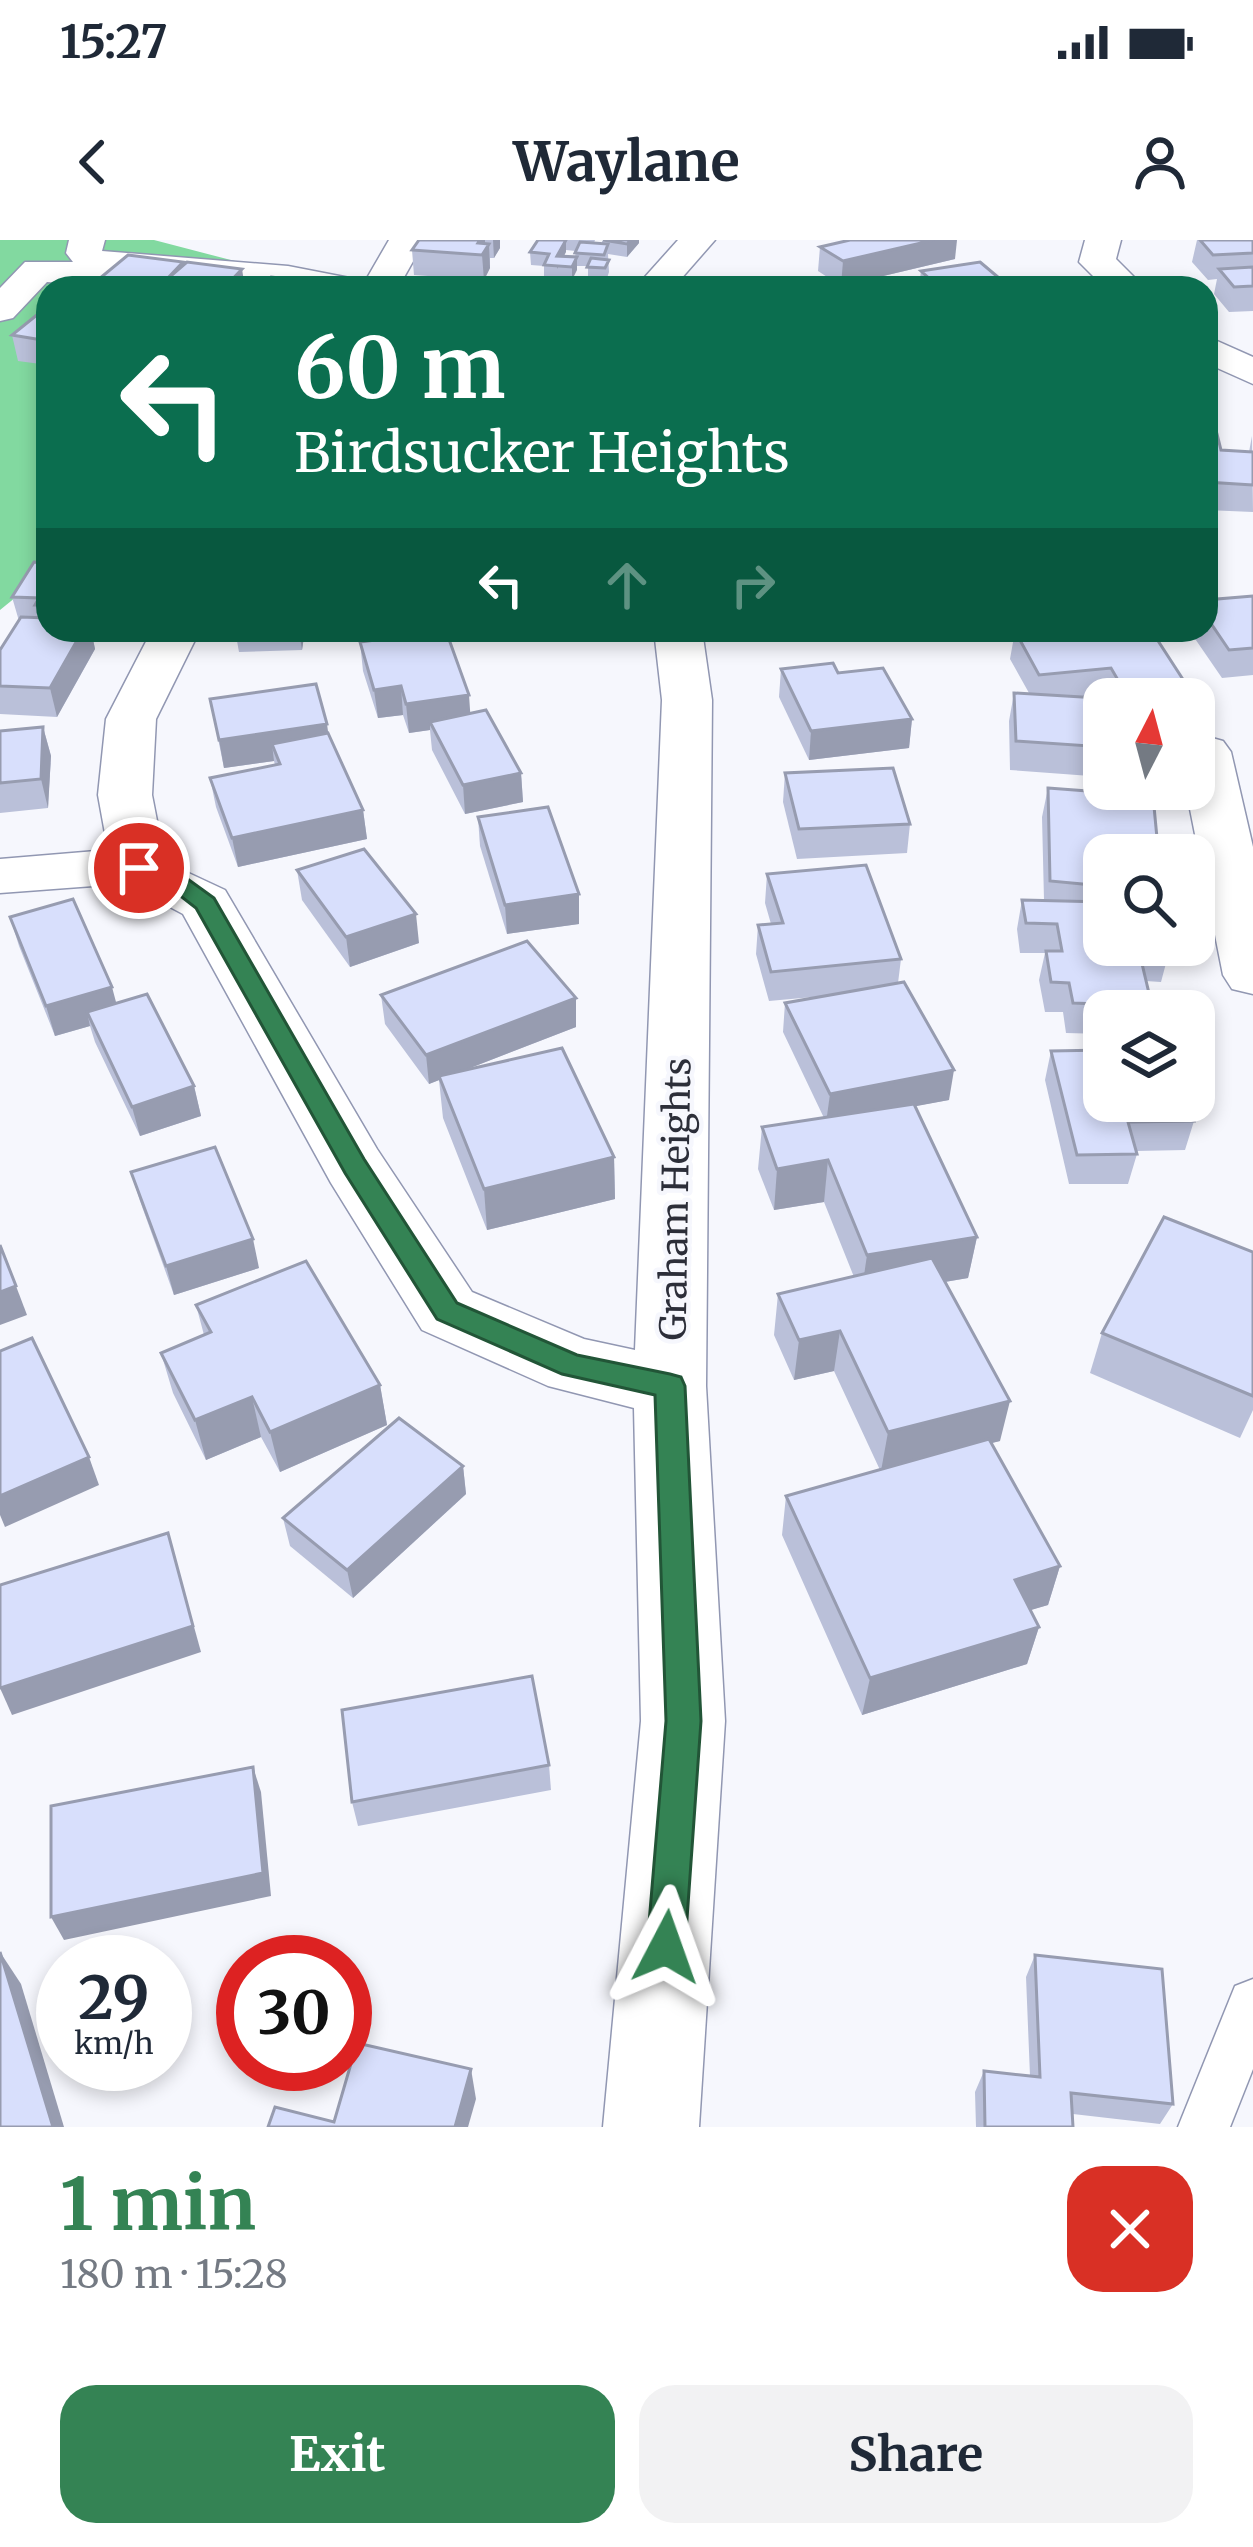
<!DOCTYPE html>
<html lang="en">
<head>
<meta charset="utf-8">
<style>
	body { margin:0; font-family:Merriweather,serif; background:#f2f2f3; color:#1f2937; height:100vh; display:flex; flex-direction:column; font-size:45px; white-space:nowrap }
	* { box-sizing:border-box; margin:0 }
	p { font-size:39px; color:#747a83 }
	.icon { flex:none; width:66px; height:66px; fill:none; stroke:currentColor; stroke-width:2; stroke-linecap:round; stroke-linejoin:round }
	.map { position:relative; height:1887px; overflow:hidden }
	.drawer { display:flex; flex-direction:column; background:#fff; flex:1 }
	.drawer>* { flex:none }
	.hud { position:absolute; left:36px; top:36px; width:1182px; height:366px; border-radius:36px; box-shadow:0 6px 18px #0003; background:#0b6e4f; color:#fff; overflow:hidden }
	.needle { width:78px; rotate:6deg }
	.fabs { position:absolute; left:1083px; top:438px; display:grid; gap:24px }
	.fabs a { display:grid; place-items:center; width:132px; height:132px; border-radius:24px; background:#fff; box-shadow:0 6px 18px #0003; font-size:60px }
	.speed { position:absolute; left:36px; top:1695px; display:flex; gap:24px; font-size:60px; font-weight:700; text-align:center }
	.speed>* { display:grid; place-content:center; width:156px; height:156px; border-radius:50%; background:#fff; box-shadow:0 6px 18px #0003; line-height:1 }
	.speed small { font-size:30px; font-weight:400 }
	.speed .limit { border:18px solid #d22; background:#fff; color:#111 }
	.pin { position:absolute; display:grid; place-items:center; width:102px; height:102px; color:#fff; margin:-51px; border:6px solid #fff; border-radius:50%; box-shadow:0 3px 12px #0007 }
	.me { position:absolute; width:132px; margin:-66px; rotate:4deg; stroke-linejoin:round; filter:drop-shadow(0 0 9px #0008) }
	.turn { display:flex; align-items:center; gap:42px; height:252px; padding:0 60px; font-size:54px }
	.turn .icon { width:156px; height:156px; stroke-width:2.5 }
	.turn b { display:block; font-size:84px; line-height:102px }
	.lanes { display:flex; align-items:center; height:114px; padding:0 60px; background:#0003; justify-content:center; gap:60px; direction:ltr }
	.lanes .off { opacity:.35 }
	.round { display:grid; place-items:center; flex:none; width:126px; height:126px; border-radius:36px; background:#f2f2f3 }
	.overview { display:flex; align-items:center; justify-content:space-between; height:204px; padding:0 60px }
	h1 { font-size:72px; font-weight:700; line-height:90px; color:#348354 }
	.action { display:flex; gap:24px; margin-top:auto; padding:24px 60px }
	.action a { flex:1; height:138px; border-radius:36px; background:#348354; color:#fff; font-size:48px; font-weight:700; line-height:138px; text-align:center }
	.action a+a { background:#f2f2f3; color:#1f2937 }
	.status { display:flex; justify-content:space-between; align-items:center; height:84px; padding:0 60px; background:#fff; direction:ltr }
	.status svg { height:33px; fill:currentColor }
	header { display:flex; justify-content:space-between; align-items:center; height:156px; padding:0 60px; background:#fff; font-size:54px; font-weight:700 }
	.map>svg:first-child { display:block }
	.forest { fill:#82d9a0 }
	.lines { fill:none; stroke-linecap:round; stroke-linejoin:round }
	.service-casing { stroke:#9197b2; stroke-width:3 }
	.minor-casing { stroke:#9197b2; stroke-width:3 }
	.service { fill:#fff; fill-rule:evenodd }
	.minor { fill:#fff; fill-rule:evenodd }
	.wall { fill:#bac0d9; fill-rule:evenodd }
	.shaded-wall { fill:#979cb0 }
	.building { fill:#d8dffc; stroke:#979cb0; stroke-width:3 }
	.route { fill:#348354; stroke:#225537; stroke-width:3 }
	.labels { text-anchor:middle; stroke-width:9; stroke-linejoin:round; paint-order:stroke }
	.street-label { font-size:36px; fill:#2c2e39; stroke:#f6f7fd }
</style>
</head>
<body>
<div class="status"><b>15:27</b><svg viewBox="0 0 49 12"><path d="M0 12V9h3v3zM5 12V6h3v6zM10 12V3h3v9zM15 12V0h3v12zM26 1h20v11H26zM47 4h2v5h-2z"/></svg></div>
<header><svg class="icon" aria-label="back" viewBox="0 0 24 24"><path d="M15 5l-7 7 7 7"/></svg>Waylane<svg class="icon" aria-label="person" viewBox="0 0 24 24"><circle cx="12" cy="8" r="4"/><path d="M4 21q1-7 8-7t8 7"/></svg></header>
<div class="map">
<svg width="1253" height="1887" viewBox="0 0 1253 1887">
	<rect width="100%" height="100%" fill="#f6f7fd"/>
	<path class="forest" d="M0 0H154L338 48H48V331L0 370Z"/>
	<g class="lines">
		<g class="service-casing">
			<path id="service" d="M1253 1739V1829L1230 1887H1178L1235 1746Z"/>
		</g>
		<g class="minor-casing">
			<g id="minor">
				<path d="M69 0H105L102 11 288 26 360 40 363 45 389 0H425L398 48H289L149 36 145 46 136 48 47 42 13 78 0 81V48L25 22H73L66 13Z"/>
				<path d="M678 0H715L673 48H635Z"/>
				<path d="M1085 0H1121L1116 19 1145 48H1105L1079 22Z"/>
				<path d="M1206 96 1253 117V144L1206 123Z"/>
				<path d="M152 390H200L156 479 152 555 165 622 225 650 377 909 472 1052 584 1099 635 1110 662 460 654 390H702L712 460 706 1146 725 1481 699 1887H603L641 1481 634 1168 548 1146 422 1090 331 943 183 674 138 650 107 645 0 653V619L108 610 98 555 106 479Z"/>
				<path d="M1205 496 1223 501 1231 512 1253 607V754L1232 749 1223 735 1186 549H1194V499Z"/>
			</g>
		</g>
		<use href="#service" class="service"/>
		<use href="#minor" class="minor"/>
	</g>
	<g class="wall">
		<path d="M419 0H500V8L494 18H490V28L484 40 414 35 412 10Z"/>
		<path d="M538 0H595L594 3H602V1L639 3 627 17 608 14 609 32 606 41 588 40V26H577L572 40 544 37V26L531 25 530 12ZM566 10 576 11 575 17 564 16Z"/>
		<path d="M1197 0H1253V71L1229 72 1214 54 1217 39 1208 40 1192 22Z"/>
		<path d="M820 7 955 19 841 46 818 31Z"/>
		<path d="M921 31 1004 46 1014 48H919Z"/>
		<path d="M48 66V125L18 121 12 95Z"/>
		<path d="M1206 194 1221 210 1249 212 1252 196 1253 272 1206 270Z"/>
		<path d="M48 323V390H111L108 396 92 395 95 409 57 477 0 474V410L19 381 12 357Z"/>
		<path d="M1253 356V435L1222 438 1189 390H1206V360Z"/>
		<path d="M235 390H305L302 410 239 412Z"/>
		<path d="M368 390H406L382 400 470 473 521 533 523 562 465 574 432 510 430 490 409 493 403 475 378 478 363 431 360 402 381 400Z"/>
		<path d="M1015 391 1184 441 1180 459H1104V537L1010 530 1009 481 1014 453H1029L1010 419Z"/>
		<path d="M781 429 838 433 912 479 909 508 809 520 779 457Z"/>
		<path d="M210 459 328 493 363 570 367 599 238 627 216 567 210 538 275 525 274 521 224 528Z"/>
		<path d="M43 487 51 516 48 568 0 573V491Z"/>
		<path d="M785 533 910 584 907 613 797 619 783 562Z"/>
		<path d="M1048 548 1157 598 1152 615H1104V705L1169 712 1161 742 1146 741 1152 766 1151 771H1104V794L1066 793 1063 772H1045L1039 740 1045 713H1020L1017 689 1022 660H1044L1042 577Z"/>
		<path d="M478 577 579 654V684L507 694 480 606Z"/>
		<path d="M297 630 419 703 350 727 302 660Z"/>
		<path d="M767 634 901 719 898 743 949 860 915 866 977 997 968 1038 945 1042 1000 1201 991 1203 1060 1326 1048 1365 1030 1370 1039 1387 1027 1424 862 1475 782 1295 786 1256 880 1230 834 1131 794 1140 774 1095 778 1054 854 1037 824 962 774 970 758 929 762 887 824 878 783 792 785 763 824 756 769 761 756 714 758 685 771 684 765 663Z"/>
		<path d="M10 677 116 763 194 846 201 876 140 896 95 802 90 786 55 796 19 706Z"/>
		<path d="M381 755 576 787 465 830 614 917 615 959 487 990 443 878 439 840 429 844 385 784Z"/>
		<path d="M1051 811 1194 881 1185 910 1136 911 1137 914 1128 944H1069L1045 840Z"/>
		<path d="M131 932 259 1028 174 1055 140 961Z"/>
		<path d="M1253 1012V1170L1240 1198 1090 1133 1102 1093Z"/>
		<path d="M196 1065 380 1145 387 1185 280 1232 261 1197 206 1220 173 1153 161 1113 204 1095Z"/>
		<path d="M463 1226 466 1254 353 1358 290 1306 283 1278Z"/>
		<path d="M549 1525 551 1550 358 1586 352 1562Z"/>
		<path d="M1035 1715 1173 1864 1160 1884 1073 1874V1887H976L975 1852 984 1831 1030 1836 1026 1737Z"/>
	</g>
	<g class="shaded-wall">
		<path d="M480 0H485V10L489 4 490 28 484 40 482 15 478 3Z"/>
		<path d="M493 0H500V8L494 18Z"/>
		<path d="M566 0V12L557 29V16Z"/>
		<path d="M631 0H639V3L627 17V4Z"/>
		<path d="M934 0H957L955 19 841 46 843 21Z"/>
		<path d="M577 17V30L572 40V27Z"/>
		<path d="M242 29 245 48H224Z"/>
		<path d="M83 390H91L95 409 57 477 50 448Z"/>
		<path d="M299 390H305L302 410Z"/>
		<path d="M380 390H406L381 400Z"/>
		<path d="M401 446 403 475 378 478 374 450Z"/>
		<path d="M469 455 471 484 430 482V490L409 493 406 464Z"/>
		<path d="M912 479 909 508 809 520 811 491Z"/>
		<path d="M327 484 331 513 272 504 274 521 224 528 219 500Z"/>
		<path d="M43 487 51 516 48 568 41 539Z"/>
		<path d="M521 533 523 562 465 574 463 545Z"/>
		<path d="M363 570 367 599 238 627 232 598Z"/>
		<path d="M579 654V684L507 694 505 665Z"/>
		<path d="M416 674 419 703 350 727 346 697Z"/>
		<path d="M112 747 120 777 87 772 90 786 55 796 46 766Z"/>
		<path d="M576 758V787L429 844 426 815Z"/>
		<path d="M954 830 949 860 826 883 830 854Z"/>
		<path d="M194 846 201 876 140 896 132 867Z"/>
		<path d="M614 917 615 959 487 990 484 949Z"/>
		<path d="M828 920 824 962 774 970 777 929Z"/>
		<path d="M977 997 968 1038 861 1056 867 1015Z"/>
		<path d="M253 999 259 1028 174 1055 166 1026Z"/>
		<path d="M16 1046 27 1075 0 1085V1052Z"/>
		<path d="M840 1091 834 1131 794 1140 799 1100Z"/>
		<path d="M380 1145 387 1185 280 1232 270 1192Z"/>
		<path d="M252 1157 261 1197 206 1220 195 1180Z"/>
		<path d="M1010 1161 1000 1201 881 1231 888 1192Z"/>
		<path d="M89 1217 99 1245 5 1287 0 1275V1256Z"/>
		<path d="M463 1226 466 1254 353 1358 347 1330Z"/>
		<path d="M168 1293 201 1412 12 1475 0 1448Z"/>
		<path d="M1060 1326 1048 1365 1004 1378 1015 1340Z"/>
		<path d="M1039 1387 1027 1424 862 1475 870 1438Z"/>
		<path d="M253 1527 261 1552 271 1656 64 1700 51 1677Z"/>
		<path d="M0 1712 21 1744 64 1887H53Z"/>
		<path d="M471 1829 476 1859 468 1887H455Z"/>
	</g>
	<g class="building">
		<path d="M419 0H480L478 3 489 4 482 15 412 10Z"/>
		<path d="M538 0H566L557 16 577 17 572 27 544 25 549 14 530 12Z"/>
		<path d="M603 0H631L627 4Z"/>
		<path d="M850 0H934L843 21 820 7Z"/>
		<path d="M1200 0H1253V13L1213 15Z"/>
		<path d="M580 2 608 4 604 15 575 13Z"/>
		<path d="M128 15 183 22 166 40 187 22 242 29 224 48H88Z"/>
		<path d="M591 18 609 20 605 28 587 27Z"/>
		<path d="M980 22 1005 43 969 48H940L921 31Z"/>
		<path d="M1253 27V46L1234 47 1219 29Z"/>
		<path d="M271 37 328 44 324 48H259Z"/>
		<path d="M48 66V101L12 95Z"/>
		<path d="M1206 194H1217L1221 210 1253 212V245L1206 242Z"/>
		<path d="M34 322 48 323V365H35L39 358 12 357Z"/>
		<path d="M1253 356V408L1229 410 1206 376V360Z"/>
		<path d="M21 377 48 378V390H83L50 448 0 446V410Z"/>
		<path d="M1025 390H1151L1184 441 1122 447 1111 428 1039 435 1015 391Z"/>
		<path d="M446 391 469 455 406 464 401 446 374 450 360 402Z"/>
		<path d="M833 423 838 433 883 428 912 479 811 491 781 429Z"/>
		<path d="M316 444 327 484 219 500 210 459Z"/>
		<path d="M1014 453 1115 459H1104V507L1016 501Z"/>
		<path d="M486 470 521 533 463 545 430 482Z"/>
		<path d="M43 487 41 539 0 543V491Z"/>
		<path d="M328 493 363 570 232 598 210 538 280 524 272 504Z"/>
		<path d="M893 528 910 584 799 589 785 533Z"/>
		<path d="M1048 548 1153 556 1157 598 1125 596 1127 615H1104V646L1050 641Z"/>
		<path d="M548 567 579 654 505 665 478 577Z"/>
		<path d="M364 609 416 674 346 697 297 630Z"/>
		<path d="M866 625 901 719 771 732 758 685 783 683 767 634Z"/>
		<path d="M73 659 112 747 46 766 10 677Z"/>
		<path d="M1022 660 1104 662V705H1167L1169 712 1139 711 1152 766 1073 763 1069 743 1051 742 1046 711H1062L1057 684 1026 683Z"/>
		<path d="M527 701 576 758 426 815 381 755Z"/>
		<path d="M904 742 954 830 830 854 785 763Z"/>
		<path d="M147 754 194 846 132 867 87 772Z"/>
		<path d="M562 808 614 917 484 949 439 836Z"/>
		<path d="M1104 810V861H1188L1194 881 1128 882 1137 914 1077 915 1051 811Z"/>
		<path d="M914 864 977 997 867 1015 828 920 777 929 762 887Z"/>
		<path d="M215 907 253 999 166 1026 131 932Z"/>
		<path d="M1164 977 1253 1012V1156L1102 1093Z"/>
		<path d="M0 1005 16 1046 0 1052Z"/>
		<path d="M932 1018 1010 1161 888 1192 840 1091 799 1100 778 1054Z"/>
		<path d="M306 1021 380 1145 270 1192 252 1157 195 1180 161 1113 211 1092 196 1065Z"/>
		<path d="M32 1098 89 1217 0 1256V1111Z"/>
		<path d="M399 1178 463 1226 347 1330 283 1278Z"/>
		<path d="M989 1199 1060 1326 1015 1340 1039 1387 870 1438 786 1256Z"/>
		<path d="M168 1293 193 1386 0 1448V1345Z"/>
		<path d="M532 1436 549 1525 352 1562 342 1470Z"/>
		<path d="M253 1527 263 1633 51 1677V1566Z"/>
		<path d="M0 1712 53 1887H0Z"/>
		<path d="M1035 1715 1162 1729 1173 1864 1071 1853 1073 1887H985L984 1831 1040 1837Z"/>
		<path d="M357 1803 471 1829 455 1887H268L275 1867 334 1882Z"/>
	</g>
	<path class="route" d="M139 621 185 637 214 658 364 919 457 1063 577 1115 670 1134 681 1137 685 1146 701 1481 685 1707 679 1720 666 1726 652 1720 647 1707 666 1481 655 1155 562 1134 437 1079 345 933 196 668 169 647 131 634 128 628Z"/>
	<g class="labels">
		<g class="street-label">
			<text transform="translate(675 959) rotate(-89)" y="13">Graham Heights</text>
		</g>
	</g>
</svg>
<div class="fabs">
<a><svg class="needle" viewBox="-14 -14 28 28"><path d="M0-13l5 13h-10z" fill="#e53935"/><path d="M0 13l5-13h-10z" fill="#747a83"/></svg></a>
<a><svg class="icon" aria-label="search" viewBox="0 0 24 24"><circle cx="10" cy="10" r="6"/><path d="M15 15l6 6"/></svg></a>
<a><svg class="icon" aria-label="layers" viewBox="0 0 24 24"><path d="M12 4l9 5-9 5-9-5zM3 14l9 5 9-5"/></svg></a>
</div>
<div class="speed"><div>29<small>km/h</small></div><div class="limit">30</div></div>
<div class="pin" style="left:139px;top:628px;background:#d93025"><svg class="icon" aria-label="arrive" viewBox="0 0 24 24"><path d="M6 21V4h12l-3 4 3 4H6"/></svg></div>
<svg class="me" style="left:666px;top:1707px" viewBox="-20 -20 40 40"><path d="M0-17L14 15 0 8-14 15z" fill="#348354" stroke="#fff" stroke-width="4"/></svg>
<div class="hud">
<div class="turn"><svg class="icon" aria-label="left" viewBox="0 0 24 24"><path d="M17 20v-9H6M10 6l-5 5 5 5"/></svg><div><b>60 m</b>Birdsucker Heights</div></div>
<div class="lanes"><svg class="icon" aria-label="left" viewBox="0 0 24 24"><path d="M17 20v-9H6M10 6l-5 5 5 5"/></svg><svg class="icon off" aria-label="ahead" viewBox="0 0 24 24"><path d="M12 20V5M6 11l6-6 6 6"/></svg><svg class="icon off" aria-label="right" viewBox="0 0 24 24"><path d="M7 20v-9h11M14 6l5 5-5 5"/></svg></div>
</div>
</div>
<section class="drawer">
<div class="overview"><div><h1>1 min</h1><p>180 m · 15:28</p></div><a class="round" style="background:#d93025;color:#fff"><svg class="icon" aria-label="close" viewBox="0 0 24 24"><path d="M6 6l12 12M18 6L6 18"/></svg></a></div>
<div class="action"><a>Exit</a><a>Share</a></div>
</section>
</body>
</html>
